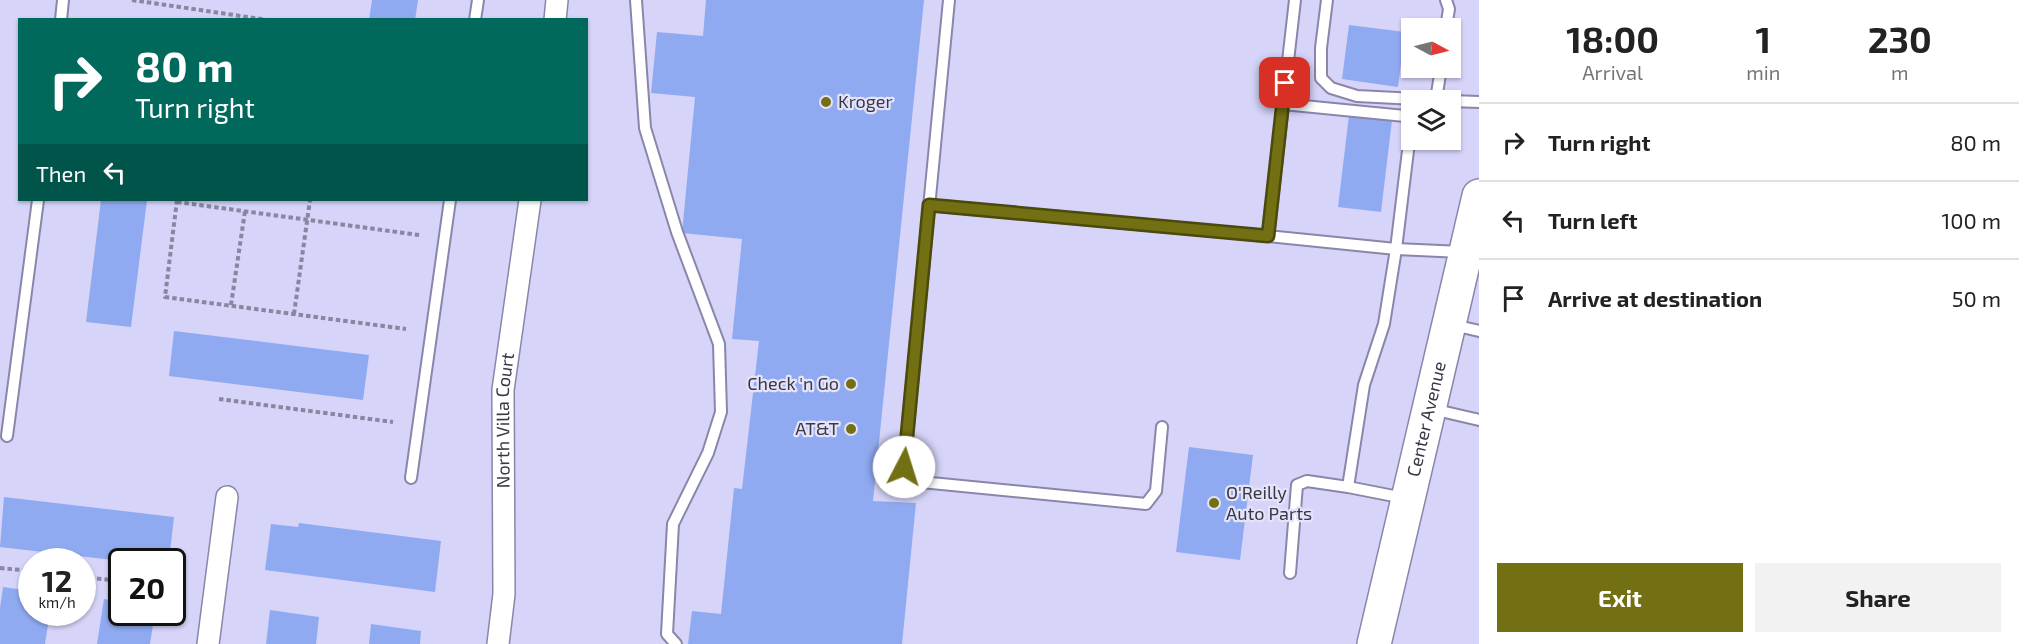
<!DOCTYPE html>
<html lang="en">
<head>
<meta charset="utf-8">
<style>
	body { margin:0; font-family:"Exo 2",sans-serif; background:#f2f2f2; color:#222; height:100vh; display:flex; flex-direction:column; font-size:22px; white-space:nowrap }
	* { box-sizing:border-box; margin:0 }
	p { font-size:20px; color:#767676 }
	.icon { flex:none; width:33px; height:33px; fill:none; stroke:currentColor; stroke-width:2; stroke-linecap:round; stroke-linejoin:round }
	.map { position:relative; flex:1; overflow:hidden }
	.sheet { display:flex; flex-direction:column; background:#fff; width:540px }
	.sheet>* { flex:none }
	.hud { position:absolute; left:18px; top:18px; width:570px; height:183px; border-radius:0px; box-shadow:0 2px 4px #0004; background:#00695c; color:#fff; overflow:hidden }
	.needle { width:39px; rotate:97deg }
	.controls { position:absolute; left:1401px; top:18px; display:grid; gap:12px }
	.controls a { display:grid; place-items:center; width:60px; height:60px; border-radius:0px; background:#fff; box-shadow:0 2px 4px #0004; font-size:30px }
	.speed { position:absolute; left:18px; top:548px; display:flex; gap:12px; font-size:30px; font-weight:700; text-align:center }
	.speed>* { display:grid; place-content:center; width:78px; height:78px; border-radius:50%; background:#fff; box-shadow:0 2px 4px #0004; line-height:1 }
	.speed small { font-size:15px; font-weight:400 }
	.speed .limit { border:3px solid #111; border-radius:9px; background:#fff; color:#111 }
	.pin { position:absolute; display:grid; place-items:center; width:51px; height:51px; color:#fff; margin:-26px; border-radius:12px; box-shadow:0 3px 9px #0006 }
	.me { position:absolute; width:66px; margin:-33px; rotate:5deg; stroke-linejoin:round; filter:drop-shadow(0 0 4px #0008) }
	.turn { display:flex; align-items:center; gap:21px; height:126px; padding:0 18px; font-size:27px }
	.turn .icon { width:78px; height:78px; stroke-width:2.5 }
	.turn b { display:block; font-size:42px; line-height:51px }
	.then { display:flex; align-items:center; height:57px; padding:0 18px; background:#0003; gap:12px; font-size:22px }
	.eta { display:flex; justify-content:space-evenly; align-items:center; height:102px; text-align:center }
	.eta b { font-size:36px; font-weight:700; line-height:42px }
	.cta { display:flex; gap:12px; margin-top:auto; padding:12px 18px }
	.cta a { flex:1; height:69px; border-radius:0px; background:#737013; color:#fff; font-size:24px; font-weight:700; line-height:69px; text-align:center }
	.cta a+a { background:#f2f2f2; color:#222 }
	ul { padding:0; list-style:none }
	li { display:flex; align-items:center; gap:18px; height:78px; padding:0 18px; border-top:2px solid #e0e0e0 }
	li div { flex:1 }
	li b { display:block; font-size:22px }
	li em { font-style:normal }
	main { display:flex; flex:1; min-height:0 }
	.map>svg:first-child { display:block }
	.building { fill:#90aaf1 }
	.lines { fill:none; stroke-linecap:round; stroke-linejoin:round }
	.service-casing { stroke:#8986a9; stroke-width:14 }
	.minor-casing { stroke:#8986a9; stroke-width:24 }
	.trunk-casing { stroke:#8986a9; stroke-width:36 }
	.path { stroke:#8886a0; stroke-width:4; stroke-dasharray:4.5 3; stroke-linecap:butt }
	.service { stroke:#fff; stroke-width:10 }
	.minor { stroke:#fff; stroke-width:21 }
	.trunk { stroke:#fff; stroke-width:33 }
	.route-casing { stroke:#4b490c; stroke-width:15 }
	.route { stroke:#737013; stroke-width:10 }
	.poi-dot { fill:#737013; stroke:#e4e3fa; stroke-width:2 }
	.labels { text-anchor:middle; stroke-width:4.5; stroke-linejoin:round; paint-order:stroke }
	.poi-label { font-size:18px; fill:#393746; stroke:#e4e3fa; text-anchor:start }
	.street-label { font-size:18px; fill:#393746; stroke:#e4e3fa }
</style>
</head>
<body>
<main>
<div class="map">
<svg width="1479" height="644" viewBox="0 0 1479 644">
	<rect width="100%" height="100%" fill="#d6d4f9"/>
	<g class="building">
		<path d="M372 0H418L415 20H369Z"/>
		<path d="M706 0H924L873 501 916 503 902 644H688L692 611 721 614 734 488 742 489 759 341 732 339 742 239 682 233 695 97 651 93 657 32 703 36Z"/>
		<path d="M1349 25 1405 32 1398 87 1342 79Z"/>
		<path d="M1349 115 1392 120 1381 212 1338 207Z"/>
		<path d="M101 200H147L131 327 86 322Z"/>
		<path d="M174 331 369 355 363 400 169 376Z"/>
		<path d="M1189 447 1253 455 1240 560 1176 552Z"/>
		<path d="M4 497 174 517 169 561H122L0 547Z"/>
		<path d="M299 523 441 541 435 592 265 570 271 524 298 527Z"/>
		<path d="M3 587 32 591V612H50L45 644H0V608Z"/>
		<path d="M104 599 122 602V612H155L150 644H97Z"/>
		<path d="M270 610 319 617 316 644H266Z"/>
		<path d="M371 624 421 631 420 644H369Z"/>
	</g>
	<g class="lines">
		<g class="service-casing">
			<g id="service">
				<path d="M636 0 645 128 677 232 719 344 721 412 708 453 673 524 667 634 676 644"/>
				<path d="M949 0 904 467 911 481 1146 504 1156 491 1162 427"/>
				<path d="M1295 0 1268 236 1396 249 1462 252"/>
				<path d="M1327 0 1321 48V78L1331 88 1357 96 1436 100"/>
				<path d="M1446 0 1449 9 1446 28"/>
				<path d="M61 20 63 0"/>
				<path d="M475 20 478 0"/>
				<path d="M1441 68 1436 100H1445"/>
				<path d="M1450 101 1479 102"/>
				<path d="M1283 104 1405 116 1411 126 1396 249 1384 324 1364 385 1348 487 1404 498"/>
				<path d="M929 205 1268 236"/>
				<path d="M1453 325 1479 331"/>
				<path d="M1432 409 1479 420"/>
				<path d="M7 436 38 200"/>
				<path d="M411 478 450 200"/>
				<path d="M1290 573 1297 485 1307 481 1348 487"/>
			</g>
		</g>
		<g class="minor-casing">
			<g id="minor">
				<path d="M555 20 557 0"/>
				<path d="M208 644 227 497"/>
				<path id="s1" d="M498 644 504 594 503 390 530 200"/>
			</g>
		</g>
		<g class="trunk-casing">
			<g id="trunk">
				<path id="s2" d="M1374 644 1479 196"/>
			</g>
		</g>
		<g class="path">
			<path d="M132 0 268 20"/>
			<path d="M177 200 165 297 406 329"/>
			<path d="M177 202 419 235"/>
			<path d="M231 305 245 211"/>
			<path d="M294 314 310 200"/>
			<path d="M219 399 393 422"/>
			<path d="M0 568 32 571"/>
			<path d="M82 577 122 581"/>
			<path d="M172 586 181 587"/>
		</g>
		<use href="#service" class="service"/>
		<use href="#minor" class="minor"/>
		<use href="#trunk" class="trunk"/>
	</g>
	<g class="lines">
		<g class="route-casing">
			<path id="route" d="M904 467 929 205 1268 236 1285 83"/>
		</g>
		<use href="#route" class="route"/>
	</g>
	<g class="poi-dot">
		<circle cx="826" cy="102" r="6"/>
		<circle cx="851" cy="384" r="6"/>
		<circle cx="851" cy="429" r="6"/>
		<circle cx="1214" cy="503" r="6"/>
	</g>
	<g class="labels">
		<g class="poi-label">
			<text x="838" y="108">Kroger</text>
			<text x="839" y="390" text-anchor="end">Check 'n Go</text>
			<text x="839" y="435" text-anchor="end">AT&amp;T</text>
			<text x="1226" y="499">O'Reilly<tspan x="1226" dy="21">Auto Parts</tspan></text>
		</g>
		<g class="street-label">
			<text dy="6" stroke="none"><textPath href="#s2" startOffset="231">Center Avenue</textPath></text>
			<text dy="6" stroke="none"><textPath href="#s1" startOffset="224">North Villa Court</textPath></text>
		</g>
	</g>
</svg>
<div class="controls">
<a><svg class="needle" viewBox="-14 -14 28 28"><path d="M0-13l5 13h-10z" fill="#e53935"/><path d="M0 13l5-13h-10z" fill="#767676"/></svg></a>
<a><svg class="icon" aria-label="layers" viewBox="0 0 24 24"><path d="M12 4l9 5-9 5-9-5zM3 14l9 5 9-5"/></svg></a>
</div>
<div class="speed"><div>12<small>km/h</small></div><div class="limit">20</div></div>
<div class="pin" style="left:1285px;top:83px;background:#d93025"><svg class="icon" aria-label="arrive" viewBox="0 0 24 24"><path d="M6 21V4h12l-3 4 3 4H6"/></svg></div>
<svg class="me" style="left:904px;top:467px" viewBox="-20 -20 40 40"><circle r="19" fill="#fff"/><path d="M0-13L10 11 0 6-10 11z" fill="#737013"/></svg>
<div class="hud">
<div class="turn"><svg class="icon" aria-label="right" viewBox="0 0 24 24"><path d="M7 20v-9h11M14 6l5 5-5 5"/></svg><div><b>80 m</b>Turn right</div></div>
<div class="then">Then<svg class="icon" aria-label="left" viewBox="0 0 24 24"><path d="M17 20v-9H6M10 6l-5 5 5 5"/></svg></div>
</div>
</div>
<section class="sheet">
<div class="eta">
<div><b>18:00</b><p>Arrival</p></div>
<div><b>1</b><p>min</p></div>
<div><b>230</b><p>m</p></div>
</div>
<ul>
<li><svg class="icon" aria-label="right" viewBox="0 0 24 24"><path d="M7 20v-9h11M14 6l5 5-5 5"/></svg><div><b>Turn right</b></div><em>80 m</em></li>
<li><svg class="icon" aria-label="left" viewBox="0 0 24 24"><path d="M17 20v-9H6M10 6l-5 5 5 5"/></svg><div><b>Turn left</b></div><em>100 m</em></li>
<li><svg class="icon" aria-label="arrive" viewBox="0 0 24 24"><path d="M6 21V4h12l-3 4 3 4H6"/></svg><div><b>Arrive at destination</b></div><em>50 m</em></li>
</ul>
<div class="cta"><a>Exit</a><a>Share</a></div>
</section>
</main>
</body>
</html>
